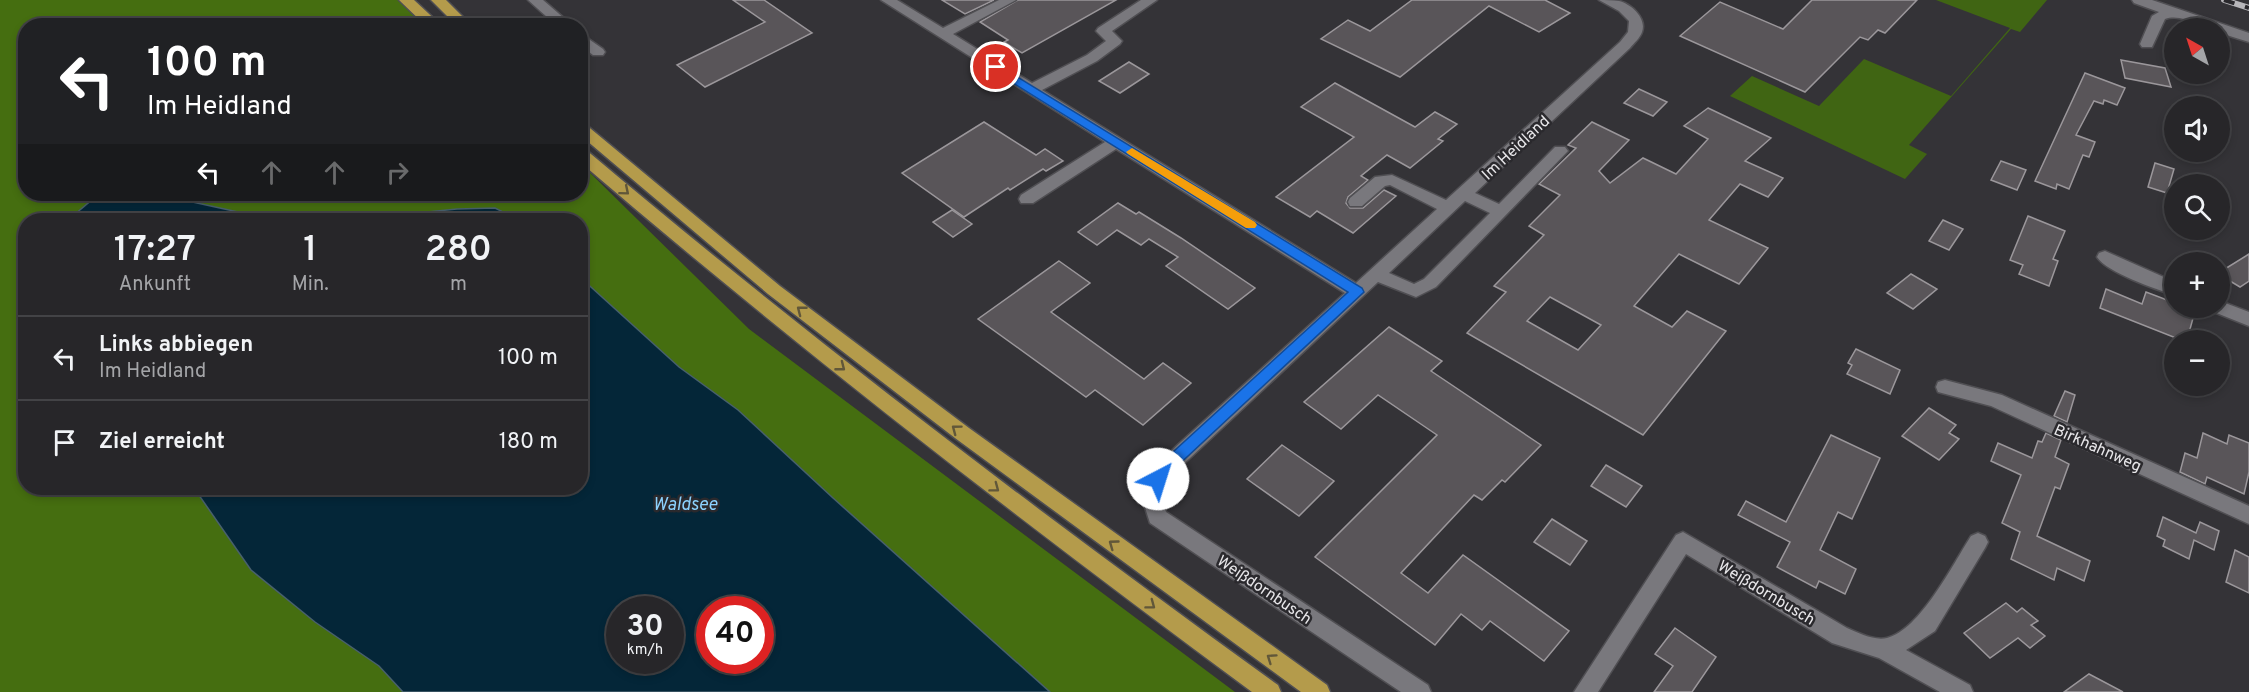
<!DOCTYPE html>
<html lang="de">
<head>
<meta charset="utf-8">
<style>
	body { margin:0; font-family:Overpass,sans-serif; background:#333235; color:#f1f3f6; height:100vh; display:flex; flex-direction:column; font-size:22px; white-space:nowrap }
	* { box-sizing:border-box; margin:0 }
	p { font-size:20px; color:#a4a5a8 }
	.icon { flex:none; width:33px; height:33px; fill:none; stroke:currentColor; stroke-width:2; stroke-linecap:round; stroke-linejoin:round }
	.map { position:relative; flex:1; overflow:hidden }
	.details { position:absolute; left:18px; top:213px; width:570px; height:282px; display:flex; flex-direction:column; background:#272629; border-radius:24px; box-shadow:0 3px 9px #0003,0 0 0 2px #434346 }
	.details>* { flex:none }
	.banner { position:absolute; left:18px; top:18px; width:570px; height:183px; border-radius:24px; box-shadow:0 3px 9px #0003,0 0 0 2px #434346; background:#202124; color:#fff; overflow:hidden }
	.needle { width:39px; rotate:321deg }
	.fabs { position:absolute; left:2164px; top:18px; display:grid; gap:12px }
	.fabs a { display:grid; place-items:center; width:66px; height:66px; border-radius:50%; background:#272629; box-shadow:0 3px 9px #0003,0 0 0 2px #434346; font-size:30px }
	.speed { position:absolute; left:606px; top:596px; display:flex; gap:12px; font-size:30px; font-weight:700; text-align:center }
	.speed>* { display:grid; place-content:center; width:78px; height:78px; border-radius:50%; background:#272629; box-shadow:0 3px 9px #0003,0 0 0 2px #434346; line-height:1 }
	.speed small { font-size:15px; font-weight:400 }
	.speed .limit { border:9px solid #d22; background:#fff; color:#111 }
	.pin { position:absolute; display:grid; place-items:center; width:51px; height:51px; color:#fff; margin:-26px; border:3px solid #fff; border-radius:50%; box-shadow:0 2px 6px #0007 }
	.me { position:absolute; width:66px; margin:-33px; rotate:40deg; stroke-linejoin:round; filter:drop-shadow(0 0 4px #0008) }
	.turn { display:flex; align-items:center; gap:21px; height:126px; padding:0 30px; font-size:27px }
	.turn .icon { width:78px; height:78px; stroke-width:2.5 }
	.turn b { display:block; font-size:42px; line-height:51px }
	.lanes { display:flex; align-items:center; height:57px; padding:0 30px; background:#0003; justify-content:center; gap:30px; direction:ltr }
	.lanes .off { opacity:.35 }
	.eta { display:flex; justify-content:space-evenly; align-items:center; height:102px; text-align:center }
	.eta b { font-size:36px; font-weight:600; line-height:42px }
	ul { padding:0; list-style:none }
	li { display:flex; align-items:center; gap:18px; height:84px; padding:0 30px; border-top:2px solid #434346 }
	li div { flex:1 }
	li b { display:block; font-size:22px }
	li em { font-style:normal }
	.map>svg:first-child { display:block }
	.green { fill:#406513 }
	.forest { fill:#456e10 }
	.water { fill:#042638; stroke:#48606d; stroke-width:1.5; fill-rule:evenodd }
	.building { fill:#595559; stroke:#9b979b; stroke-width:1.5; fill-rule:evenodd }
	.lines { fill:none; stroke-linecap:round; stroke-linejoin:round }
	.minor-casing { stroke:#504f53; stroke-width:3 }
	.highway-casing { stroke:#504f53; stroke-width:3 }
	.minor { fill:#79787d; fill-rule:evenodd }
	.highway { fill:#b49b4b; fill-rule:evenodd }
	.rail-casing { stroke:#b7b6ba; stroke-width:6 }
	.rail { stroke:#2a292d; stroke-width:4; stroke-dasharray:11; stroke-linecap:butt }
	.oneway { stroke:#615739 }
	.route { fill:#1a73e8; stroke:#114b97; stroke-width:1.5 }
	.slow { fill:#f59e0b }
	.labels { text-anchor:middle; stroke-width:5; stroke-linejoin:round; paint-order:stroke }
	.street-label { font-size:16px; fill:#e7e6e9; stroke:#2a292d }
	.water-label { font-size:18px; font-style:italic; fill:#8cd2fe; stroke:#2a292d }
</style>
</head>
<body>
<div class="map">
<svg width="2249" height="692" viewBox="0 0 2249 692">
	<rect width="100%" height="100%" fill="#343337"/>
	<path class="green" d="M1936 0H2047L2020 32 2011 29 1909 145 1927 154 1905 179 1730 96 1752 76 1819 106 1864 59 1951 96 2010 28Z"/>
	<g class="forest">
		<path d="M0 0H413L439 25 26 26V194H99L68 220H26V488H194L251 570 315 622 379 666 403 692H0Z"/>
		<path d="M581 164 749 329 1235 692H1050L833 498 738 410 679 367 581 278 580 220H519L495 208 457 209 357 219 238 212 156 194H580Z"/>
	</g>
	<g class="water">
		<path d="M99 194H156L238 212 357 219 457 209 495 208 519 220H68Z"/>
		<path d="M581 278 679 367 738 410 833 498 1050 692H403L379 666 315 622 251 570 194 488H580ZM620 609H670V660H620ZM710 609H760V660H710Z"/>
	</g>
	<g class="building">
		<path d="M733 0H764L812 33 705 87 677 65 765 22Z"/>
		<path d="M942 0H994L965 14Z"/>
		<path d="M1018 0H1116L1022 53 1004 42 1008 40 980 22Z"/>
		<path d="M1412 0H1545L1570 13 1539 32 1489 6 1400 77 1321 39 1348 20 1370 31Z"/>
		<path d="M1812 0H1917L1885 33 1878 30 1868 40 1860 37 1805 92 1680 36 1720 2 1783 29Z"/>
		<path d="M2121 60 2165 68 2171 87 2125 78Z"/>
		<path d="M1129 62 1149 74 1120 93 1099 81Z"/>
		<path d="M2085 73 2125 88 2117 105 2104 100 2103 104 2094 101 2076 135 2095 142 2089 157 2083 155 2069 189 2057 184 2056 189 2035 181Z"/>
		<path d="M1335 83 1415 127 1435 112 1457 124 1438 139 1443 141 1410 168 1387 155 1361 176 1368 180 1348 197 1346 203 1350 208H1363L1384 190 1396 196 1353 233 1317 211 1310 217 1276 197 1354 137 1301 107Z"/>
		<path d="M1639 89 1667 102 1653 116 1624 103Z"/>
		<path d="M1708 108 1771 138 1745 161 1783 178 1768 197 1740 184 1709 220 1768 248 1739 284 1679 254 1634 306 1672 327 1687 311 1726 331 1643 435 1467 333 1506 292 1494 286 1544 235 1529 226 1560 195 1539 184 1576 148 1568 145 1592 122 1629 140 1599 171 1610 183 1643 158 1676 174 1708 139 1684 126ZM1550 297 1601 325 1578 350 1527 321Z"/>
		<path d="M984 122 1036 155 1045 149 1063 161 1046 171 1043 169 1010 190 1008 188 964 217 902 173Z"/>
		<path d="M2001 161 2026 170 2017 190 1991 180Z"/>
		<path d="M2155 163 2174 169 2167 193 2148 187Z"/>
		<path d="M1118 203 1136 214 1139 212 1181 238 1255 288 1228 309 1166 266 1178 257 1149 239 1141 245 1117 230 1097 245 1078 232Z"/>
		<path d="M952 210 972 224 953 237 933 222Z"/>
		<path d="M2028 216 2065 231 2053 259 2058 261 2049 286 2019 274 2023 265 2010 260Z"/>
		<path d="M1943 220 1963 229 1949 250 1929 241Z"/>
		<path d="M2249 254V281L2240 287 2220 275V272Z"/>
		<path d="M1059 261 1090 283 1051 312 1144 379 1163 363 1191 383 1143 425 1095 390 1086 397 978 319Z"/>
		<path d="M1911 274 1937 289 1913 309 1887 293Z"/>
		<path d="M2106 289 2142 304 2146 292 2175 303V308H2186L2195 311 2187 340H2181L2100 308Z"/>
		<path d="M1389 327 1442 361 1431 371 1541 445 1505 482 1502 480 1482 500 1474 495 1401 573 1428 593 1463 555 1569 631 1544 661 1490 621 1482 630 1461 614 1435 645 1315 557 1437 435 1378 395 1341 429 1304 402Z"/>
		<path d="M1856 349 1900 370 1890 394 1847 374 1852 365 1848 363Z"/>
		<path d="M2065 391 2075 395 2067 422 2054 416Z"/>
		<path d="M1929 408 1956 425 1949 433 1959 439 1939 460 1902 436Z"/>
		<path d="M2046 433 2061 440 2055 457 2069 464 2060 489 2055 487 2037 536 2090 561 2084 581 2057 568 2054 580 2011 559 2020 532 2002 523 2021 475 1991 461 1998 443 2032 458 2038 441 2042 442Z"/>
		<path d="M2203 433 2227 444 2229 435 2249 443V472L2244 494 2207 477 2205 484 2180 472 2185 453 2197 458Z"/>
		<path d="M1831 435 1880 458 1852 519 1838 512 1820 550 1856 569 1845 594 1819 581 1816 588 1777 567 1790 542 1738 515 1746 501 1786 522Z"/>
		<path d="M1282 445 1334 481 1299 516 1247 479Z"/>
		<path d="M1606 465 1642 486 1626 507 1591 486Z"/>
		<path d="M2163 517 2196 533 2200 522 2219 531 2214 550 2194 540 2189 559 2163 546 2165 540 2157 536Z"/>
		<path d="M1552 519 1587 541 1570 565 1534 542Z"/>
		<path d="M2235 550 2249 557V593L2226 582Z"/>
		<path d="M2006 603 2017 612 2022 608 2038 621 2031 625 2045 636 2030 648 2018 638 1990 658 1964 633Z"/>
		<path d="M1675 628 1716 657 1692 692H1654L1673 666 1655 654Z"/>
		<path d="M2089 674 2123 692H2064Z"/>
	</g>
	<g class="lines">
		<g class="minor-casing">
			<g id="minor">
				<path d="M528 0H543L573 26H557Z"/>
				<path d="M881 0H897L943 28 999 0H1016L953 34 1032 83 1087 55 1106 41 1096 31 1098 28 1141 0H1157L1112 31 1122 41 1120 44 1097 61 1042 90 1356 283 1437 209 1390 185 1385 186 1362 206H1350L1348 202 1350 198 1375 177 1392 175 1446 200 1620 42 1628 32 1629 21 1619 11 1599 0C1605 0 1613 0 1619 1 1631 4 1647 18 1642 32 1640 38 1634 43 1630 48L1475 193 1499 204 1555 147H1565L1568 151 1436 287 1416 297 1378 282 1174 473 1160 493 1166 512 1428 685 1431 692H1401L1150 523 1140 492 1160 461 1345 293 1116 149 1033 203H1021L1019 199 1021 195 1105 142ZM1465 201 1490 213 1424 279 1414 284 1389 273Z"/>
				<path d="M2132 0H2152L2249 33V42L2220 33V28C2202 28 2182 13 2165 19L2152 47H2142L2140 44 2152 16 2159 12 2134 3Z"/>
				<path d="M580 33 603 49 605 52 603 55H593L580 45Z"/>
				<path d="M2105 251 2175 282V295C2157 290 2106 272 2097 257L2099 253Z"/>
				<path d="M2220 301 2249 312V326L2214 312 2212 308H2220Z"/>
				<path d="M1945 380 2002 395 2249 506V524L1991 406 1938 392 1936 387 1938 382Z"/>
				<path d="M1683 532 1847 628C1859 633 1874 641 1887 638 1920 630 1953 564 1971 536L1978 533 1985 536 1988 542 1985 548 1935 631 1906 650 1970 685 1973 692H1940L1879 658 1832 643 1686 554 1598 692H1574L1676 535Z"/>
			</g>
		</g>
		<g class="highway-casing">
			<g id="highway">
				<path d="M399 0H414L442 26H426Z"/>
				<path d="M431 0H446L472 26H457Z"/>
				<path d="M580 122 585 124 780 286 969 428 1327 685 1330 692H1301L955 438 768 294 580 135Z"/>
				<path d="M580 148 585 149C809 338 1041 514 1278 685L1281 692H1252C1022 522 797 348 580 162Z"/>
			</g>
		</g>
		<use href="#minor" class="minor"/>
		<use href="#highway" class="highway"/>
		<g class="rail-casing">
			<path id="rail" d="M2224 0 2249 8"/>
		</g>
		<use href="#rail" class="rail"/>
	</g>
	<defs><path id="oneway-chevron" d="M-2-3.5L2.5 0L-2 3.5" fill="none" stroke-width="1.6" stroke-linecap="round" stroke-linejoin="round" transform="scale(1.5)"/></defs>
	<g class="oneway">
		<use href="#oneway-chevron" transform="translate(625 191) rotate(40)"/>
		<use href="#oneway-chevron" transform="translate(801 310) rotate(-142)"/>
		<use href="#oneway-chevron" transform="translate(841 367) rotate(38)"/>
		<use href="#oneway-chevron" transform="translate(956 429) rotate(-143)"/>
		<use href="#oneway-chevron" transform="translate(995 488) rotate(37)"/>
		<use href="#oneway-chevron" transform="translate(1113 544) rotate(-144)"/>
		<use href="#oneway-chevron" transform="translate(1151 605) rotate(37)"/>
		<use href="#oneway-chevron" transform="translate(1271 658) rotate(-145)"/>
	</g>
	<path class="route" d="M996 64 1362 288 1364 292 1172 471C1167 479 1164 487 1153 484L1151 479 1162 462 1348 292 992 70 991 67Z"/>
	<path class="slow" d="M1132 148 1255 222 1257 225 1255 228H1246L1128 154 1126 152Z"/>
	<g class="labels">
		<g class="street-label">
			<text transform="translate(1515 147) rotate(-43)" y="6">Im Heidland</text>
			<text transform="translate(2098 447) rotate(24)" y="6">Birkhahnweg</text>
			<text transform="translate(1265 589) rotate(34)" y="6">Weißdornbusch</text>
			<text transform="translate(1767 592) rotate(31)" y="6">Weißdornbusch</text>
		</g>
		<g class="water-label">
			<text x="685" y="510">Waldsee</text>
		</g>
	</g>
</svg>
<div class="fabs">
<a><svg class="needle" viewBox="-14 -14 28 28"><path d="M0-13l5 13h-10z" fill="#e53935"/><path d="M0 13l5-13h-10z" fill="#a4a5a8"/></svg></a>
<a><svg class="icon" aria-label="sound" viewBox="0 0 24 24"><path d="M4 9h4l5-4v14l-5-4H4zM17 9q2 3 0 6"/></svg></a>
<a><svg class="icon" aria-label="search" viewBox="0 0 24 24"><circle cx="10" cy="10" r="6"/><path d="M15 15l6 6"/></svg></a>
<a>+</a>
<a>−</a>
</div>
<div class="speed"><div>30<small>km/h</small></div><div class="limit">40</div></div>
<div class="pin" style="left:996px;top:67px;background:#d93025"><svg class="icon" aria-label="arrive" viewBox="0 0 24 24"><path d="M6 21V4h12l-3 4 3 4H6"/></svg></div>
<svg class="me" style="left:1158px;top:479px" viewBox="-20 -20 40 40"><circle r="19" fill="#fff"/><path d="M0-13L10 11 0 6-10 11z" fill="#1a73e8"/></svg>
<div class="banner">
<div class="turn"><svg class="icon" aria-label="left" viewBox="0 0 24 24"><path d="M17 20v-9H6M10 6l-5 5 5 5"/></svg><div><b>100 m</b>Im Heidland</div></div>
<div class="lanes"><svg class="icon" aria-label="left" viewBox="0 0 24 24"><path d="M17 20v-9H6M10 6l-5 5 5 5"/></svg><svg class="icon off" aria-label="ahead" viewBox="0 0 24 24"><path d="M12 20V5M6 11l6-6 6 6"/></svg><svg class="icon off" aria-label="ahead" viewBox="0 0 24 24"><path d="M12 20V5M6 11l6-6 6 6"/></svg><svg class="icon off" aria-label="right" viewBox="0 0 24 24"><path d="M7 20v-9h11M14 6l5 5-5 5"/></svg></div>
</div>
<section class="details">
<div class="eta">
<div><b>17:27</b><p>Ankunft</p></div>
<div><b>1</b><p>Min.</p></div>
<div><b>280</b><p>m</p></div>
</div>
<ul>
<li><svg class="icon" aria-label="left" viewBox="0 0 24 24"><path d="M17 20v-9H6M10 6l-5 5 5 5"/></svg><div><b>Links abbiegen</b><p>Im Heidland</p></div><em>100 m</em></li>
<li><svg class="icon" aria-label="arrive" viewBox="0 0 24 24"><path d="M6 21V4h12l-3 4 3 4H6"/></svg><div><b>Ziel erreicht</b></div><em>180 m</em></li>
</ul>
</section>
</div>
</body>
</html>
